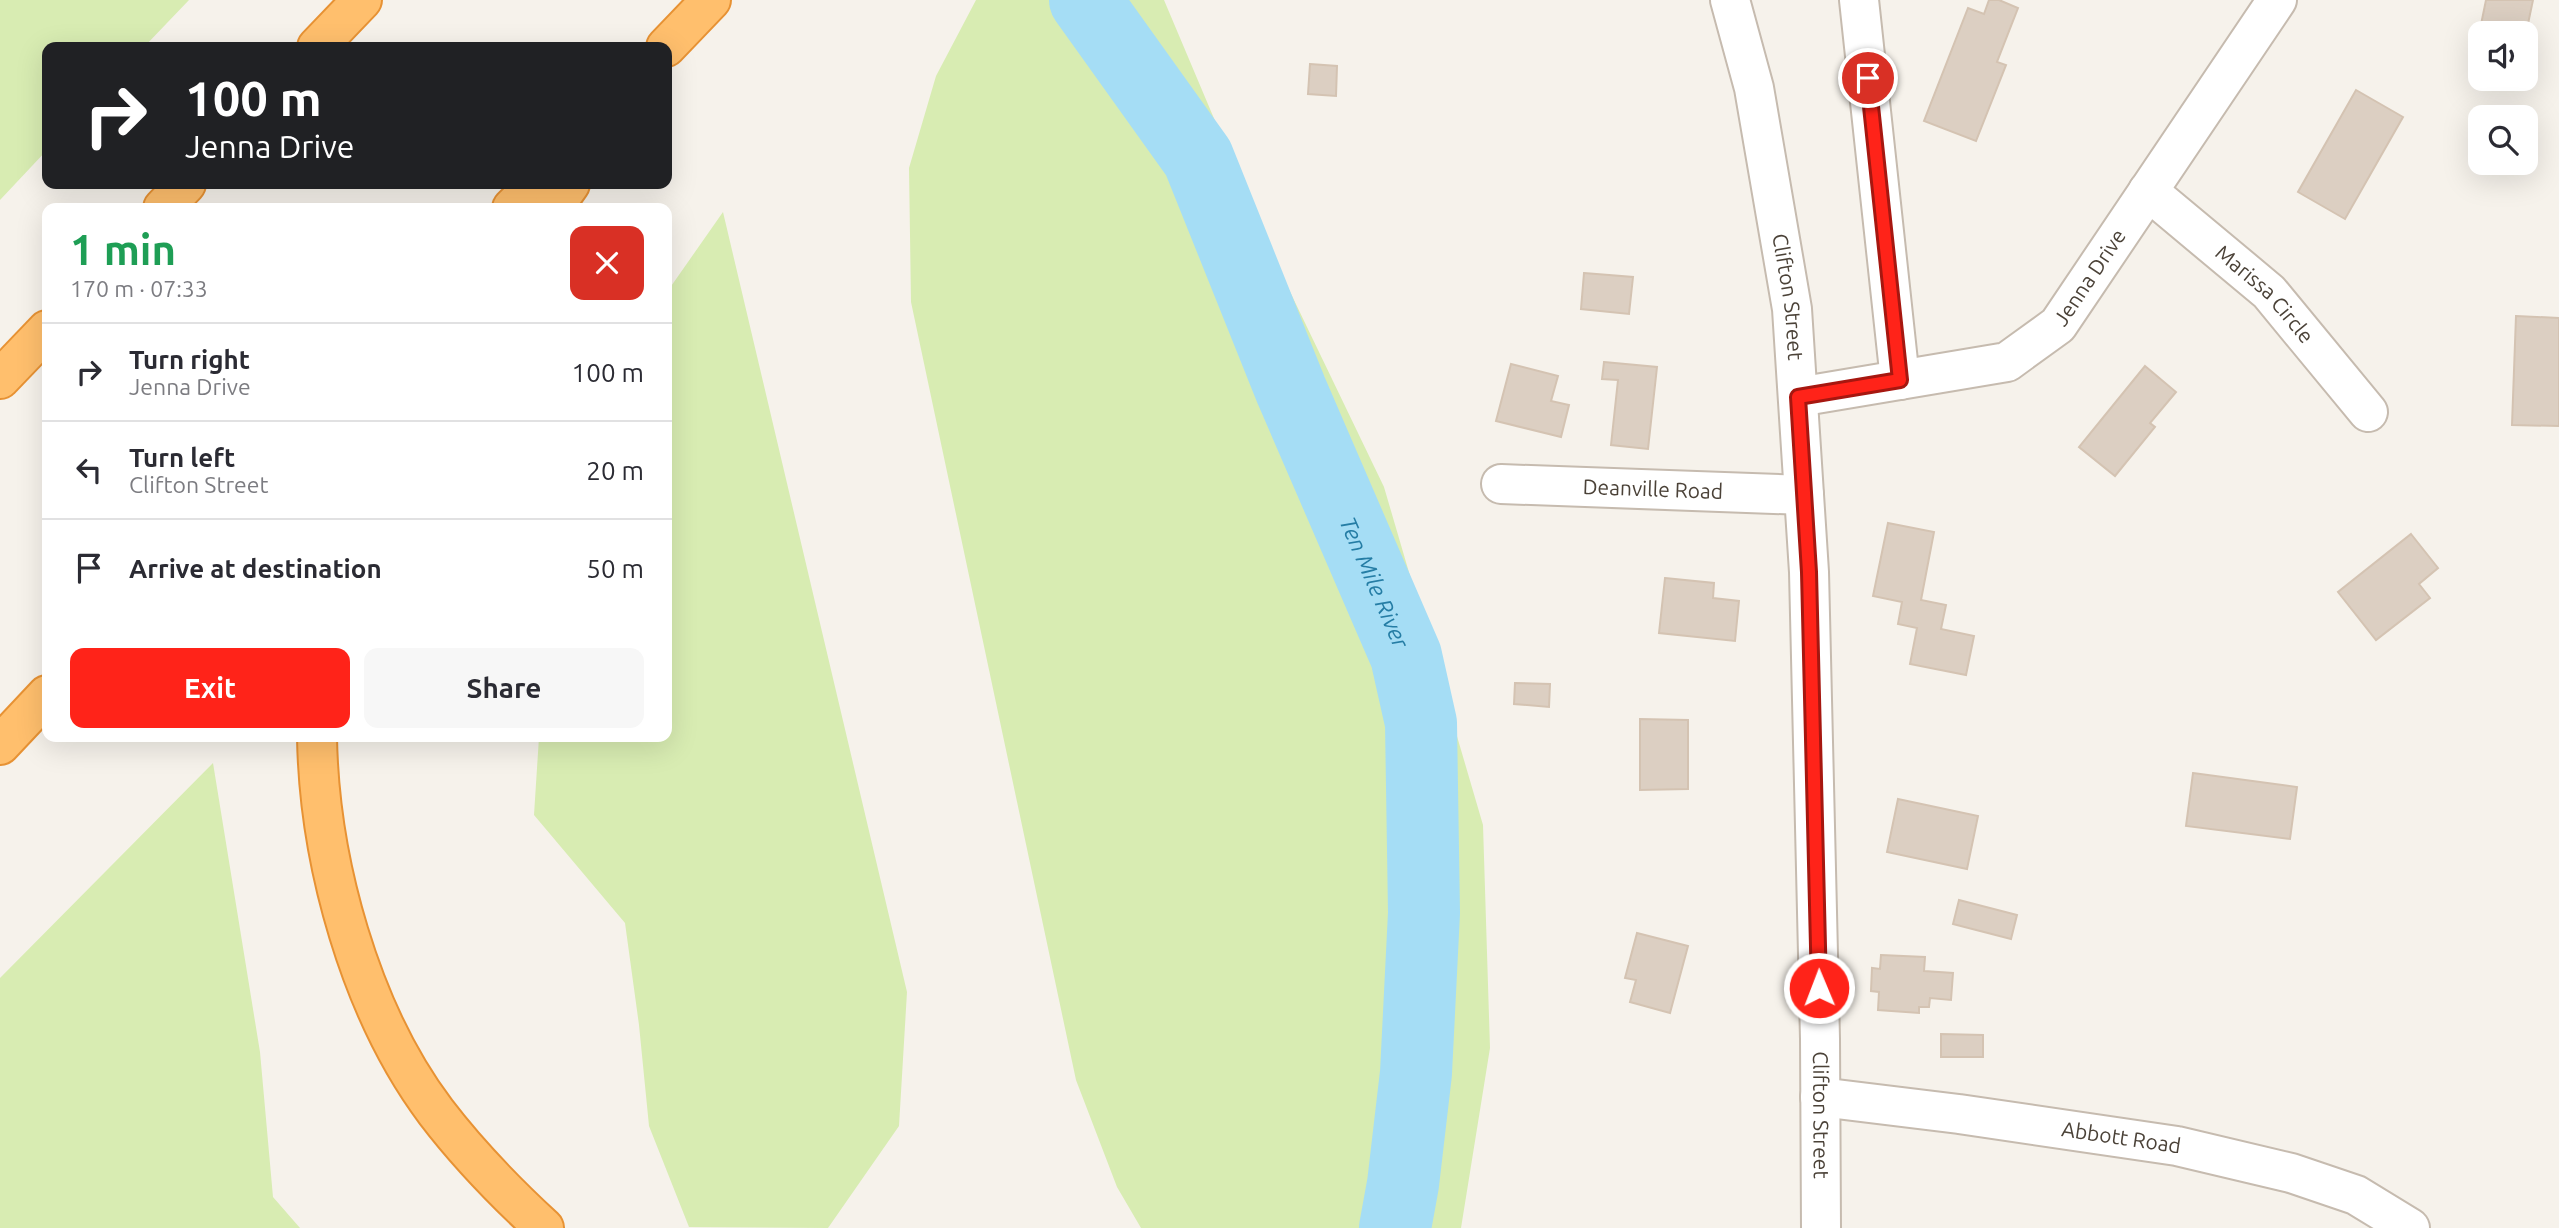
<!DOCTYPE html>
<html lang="en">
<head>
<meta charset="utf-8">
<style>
	body { margin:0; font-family:Ubuntu,sans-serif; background:#f7f7f7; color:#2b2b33; height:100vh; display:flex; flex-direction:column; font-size:26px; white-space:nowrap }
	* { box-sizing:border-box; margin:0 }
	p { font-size:23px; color:#7c7c81 }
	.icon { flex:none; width:38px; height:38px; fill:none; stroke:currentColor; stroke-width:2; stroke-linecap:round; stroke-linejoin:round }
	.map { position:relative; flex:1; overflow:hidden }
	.drawer { position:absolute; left:42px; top:203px; width:630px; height:539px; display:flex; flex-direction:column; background:#fff; border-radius:14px; box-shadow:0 7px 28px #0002 }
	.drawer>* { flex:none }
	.guide { position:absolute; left:42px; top:42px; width:630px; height:147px; border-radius:14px; box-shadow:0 7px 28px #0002; background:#202124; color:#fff; overflow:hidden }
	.fabs { position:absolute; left:2468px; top:21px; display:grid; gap:14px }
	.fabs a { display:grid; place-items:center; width:70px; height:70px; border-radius:14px; background:#fff; box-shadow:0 7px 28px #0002; font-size:35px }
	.pin { position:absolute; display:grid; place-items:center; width:60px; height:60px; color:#fff; margin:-30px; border:4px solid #fff; border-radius:50%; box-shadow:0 2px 7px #0007 }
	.me { position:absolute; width:77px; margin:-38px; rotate:359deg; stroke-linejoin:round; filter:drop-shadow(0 0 5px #0008) }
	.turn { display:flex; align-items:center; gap:24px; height:147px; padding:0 28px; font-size:32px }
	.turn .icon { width:91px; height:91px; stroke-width:2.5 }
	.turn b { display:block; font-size:49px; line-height:60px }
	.round { display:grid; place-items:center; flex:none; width:74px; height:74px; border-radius:14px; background:#f7f7f7 }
	.summary { display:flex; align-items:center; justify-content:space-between; height:119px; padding:0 28px }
	h1 { font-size:42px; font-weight:700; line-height:52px; color:#1e9e55 }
	.cta { display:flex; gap:14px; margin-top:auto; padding:14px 28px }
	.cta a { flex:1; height:80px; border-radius:14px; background:#ff2319; color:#fff; font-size:28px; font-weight:700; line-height:80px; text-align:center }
	.cta a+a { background:#f7f7f7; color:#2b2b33 }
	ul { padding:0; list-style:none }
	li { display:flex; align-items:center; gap:21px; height:98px; padding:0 28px; border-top:2px solid #e1e1e2 }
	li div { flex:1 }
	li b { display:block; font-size:26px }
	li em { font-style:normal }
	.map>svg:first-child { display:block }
	.green { fill:#d8ecb2 }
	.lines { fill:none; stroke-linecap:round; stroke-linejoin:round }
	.river { stroke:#a5ddf5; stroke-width:72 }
	.building { fill:#dccfc2; stroke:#d4c3b2; stroke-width:2 }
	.minor-casing { stroke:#c6bbaf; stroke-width:42 }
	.motorway-casing { stroke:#e79234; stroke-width:42 }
	.minor { stroke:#fff; stroke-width:38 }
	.motorway { stroke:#ffbf6d; stroke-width:38 }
	.route-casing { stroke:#a61710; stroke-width:18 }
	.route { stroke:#ff2319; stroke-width:12 }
	.labels { text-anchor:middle; stroke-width:7; stroke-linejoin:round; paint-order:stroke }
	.street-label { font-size:21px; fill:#4b4238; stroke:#fff }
	.water-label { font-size:23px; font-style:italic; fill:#257da5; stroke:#fff }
</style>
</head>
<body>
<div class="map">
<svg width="2559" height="1228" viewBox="0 0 2559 1228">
	<rect width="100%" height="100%" fill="#f6f2eb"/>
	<g class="green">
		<path d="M0 0H189L144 47H47V150L0 200Z"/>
		<path d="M976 0H1164L1267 244 1384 487 1483 825 1490 1048 1461 1228H1141L1117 1187 1076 1080 911 302 909 168 936 76Z"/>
		<path d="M723 212 907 992 899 1126 828 1228 689 1227 649 1126 639 1025 625 923 534 815 539 737H667V292Z"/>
		<path d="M213 763 260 1052 273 1197 300 1228H0V978Z"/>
	</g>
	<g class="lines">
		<path class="river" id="s1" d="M1085 0 1198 158 1291 390 1406 656 1421 723 1424 913 1416 1073 1403 1184 1395 1228"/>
	</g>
	<g class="building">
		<path d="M1989 0H1999L2018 8 1997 62 2006 65 1976 141 1924 121 1968 8 1984 14Z"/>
		<path d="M2486 0H2533L2525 38V33H2480V65L2473 64Z"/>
		<path d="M1310 64 1337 66 1336 96 1308 94Z"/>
		<path d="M2356 90 2403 117 2345 219 2298 192Z"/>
		<path d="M1584 273 1633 277 1629 314 1581 309Z"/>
		<path d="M2516 316 2559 318V426L2512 425Z"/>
		<path d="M1604 362 1657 367 1648 449 1611 445 1618 380 1602 379Z"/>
		<path d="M1511 364 1558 376 1551 401 1569 405 1561 437 1496 421Z"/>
		<path d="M2145 366 2176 392 2150 423 2155 427 2115 476 2079 447Z"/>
		<path d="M1888 523 1934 532 1921 600 1946 605 1941 629 1974 636 1966 675 1910 664 1917 628 1898 624 1902 602 1873 596Z"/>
		<path d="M2411 534 2438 568 2419 584 2430 598 2376 640 2338 592Z"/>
		<path d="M1665 578 1714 583 1713 598 1739 601 1735 641 1659 633Z"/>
		<path d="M1515 683 1550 684 1549 707 1514 704Z"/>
		<path d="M1640 719 1688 720V789L1640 790Z"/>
		<path d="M2193 773 2297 787 2290 839 2186 826Z"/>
		<path d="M1898 799 1978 816 1967 869 1887 852Z"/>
		<path d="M1959 900 2017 915 2011 939 1953 924Z"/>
		<path d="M1637 933 1688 946 1670 1013 1630 1002 1636 980 1625 978Z"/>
		<path d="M1881 955 1925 957 1924 971 1953 973 1951 1000 1930 998 1929 1007H1919V1013L1878 1010 1879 992 1871 991 1872 968 1880 969Z"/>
		<path d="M1941 1034 1983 1035V1057H1941Z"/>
	</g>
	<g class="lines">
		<g class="minor-casing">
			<g id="minor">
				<path id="s2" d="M1730 0 1754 88 1792 309 1809 572 1820 1039 1821 1228"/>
				<path d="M1859 0 1900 380"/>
				<path id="s3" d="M2148 191 2269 292 2368 412"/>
				<path id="s4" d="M1798 397 2007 362 2058 325 2277 0"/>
				<path id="s5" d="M1501 484 1804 495"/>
				<path id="s6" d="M1820 1097 1959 1114 2177 1146 2291 1173 2356 1195 2410 1228"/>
			</g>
		</g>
		<g class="motorway-casing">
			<g id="motorway">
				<path d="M317 47 362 0"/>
				<path d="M666 47 711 0"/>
				<path d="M163 208 186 184"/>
				<path d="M512 208 536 184"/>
				<path d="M553 208 570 184"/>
				<path d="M0 379 47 330"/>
				<path d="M317 737C319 861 360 1011 436 1112 468 1154 505 1192 544 1228"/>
				<path d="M0 745 47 695"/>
			</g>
		</g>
		<use href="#minor" class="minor"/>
		<use href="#motorway" class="motorway"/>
	</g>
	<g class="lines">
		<g class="route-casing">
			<path id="route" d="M1819 988 1809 572 1798 397 1900 380 1868 78"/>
		</g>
		<use href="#route" class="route"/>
	</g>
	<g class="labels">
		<g class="street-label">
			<text dy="7" stroke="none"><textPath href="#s4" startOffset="332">Jenna Drive</textPath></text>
			<text dy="7" stroke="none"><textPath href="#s3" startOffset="156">Marissa Circle</textPath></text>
			<text dy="7" stroke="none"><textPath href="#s2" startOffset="303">Clifton Street</textPath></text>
			<text dy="7" stroke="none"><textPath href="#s5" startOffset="152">Deanville Road</textPath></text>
			<text dy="7" stroke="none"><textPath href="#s2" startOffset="1122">Clifton Street</textPath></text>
			<text dy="7" stroke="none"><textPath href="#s6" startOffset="304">Abbott Road</textPath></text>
		</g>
		<g class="water-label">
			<text dy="8" stroke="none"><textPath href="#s1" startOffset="654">Ten Mile River</textPath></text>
		</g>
	</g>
</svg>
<div class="fabs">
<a><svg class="icon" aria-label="sound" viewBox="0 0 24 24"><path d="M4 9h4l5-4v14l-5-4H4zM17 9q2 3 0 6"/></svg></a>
<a><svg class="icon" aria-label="search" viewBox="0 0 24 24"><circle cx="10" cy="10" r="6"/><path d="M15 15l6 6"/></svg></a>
</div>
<div class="pin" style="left:1868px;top:78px;background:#d93025"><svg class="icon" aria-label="arrive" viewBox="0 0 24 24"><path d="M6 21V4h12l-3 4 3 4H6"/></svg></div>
<svg class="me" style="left:1819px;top:988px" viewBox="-20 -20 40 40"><circle r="17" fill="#ff2319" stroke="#fff" stroke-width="3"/><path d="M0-11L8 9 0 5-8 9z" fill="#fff"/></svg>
<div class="guide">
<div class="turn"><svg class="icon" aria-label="right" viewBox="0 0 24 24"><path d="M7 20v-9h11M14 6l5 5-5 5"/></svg><div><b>100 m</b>Jenna Drive</div></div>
</div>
<section class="drawer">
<div class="summary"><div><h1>1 min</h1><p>170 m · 07:33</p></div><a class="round" style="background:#d93025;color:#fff"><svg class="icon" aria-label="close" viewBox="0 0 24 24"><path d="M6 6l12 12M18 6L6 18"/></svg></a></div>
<ul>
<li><svg class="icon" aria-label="right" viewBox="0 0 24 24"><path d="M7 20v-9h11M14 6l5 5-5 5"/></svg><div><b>Turn right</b><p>Jenna Drive</p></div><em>100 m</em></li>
<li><svg class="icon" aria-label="left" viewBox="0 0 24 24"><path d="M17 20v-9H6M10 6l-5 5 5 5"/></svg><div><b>Turn left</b><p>Clifton Street</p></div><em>20 m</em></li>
<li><svg class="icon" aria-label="arrive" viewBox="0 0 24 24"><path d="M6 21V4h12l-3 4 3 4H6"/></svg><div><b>Arrive at destination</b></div><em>50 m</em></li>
</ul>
<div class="cta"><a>Exit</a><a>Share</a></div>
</section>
</div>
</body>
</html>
